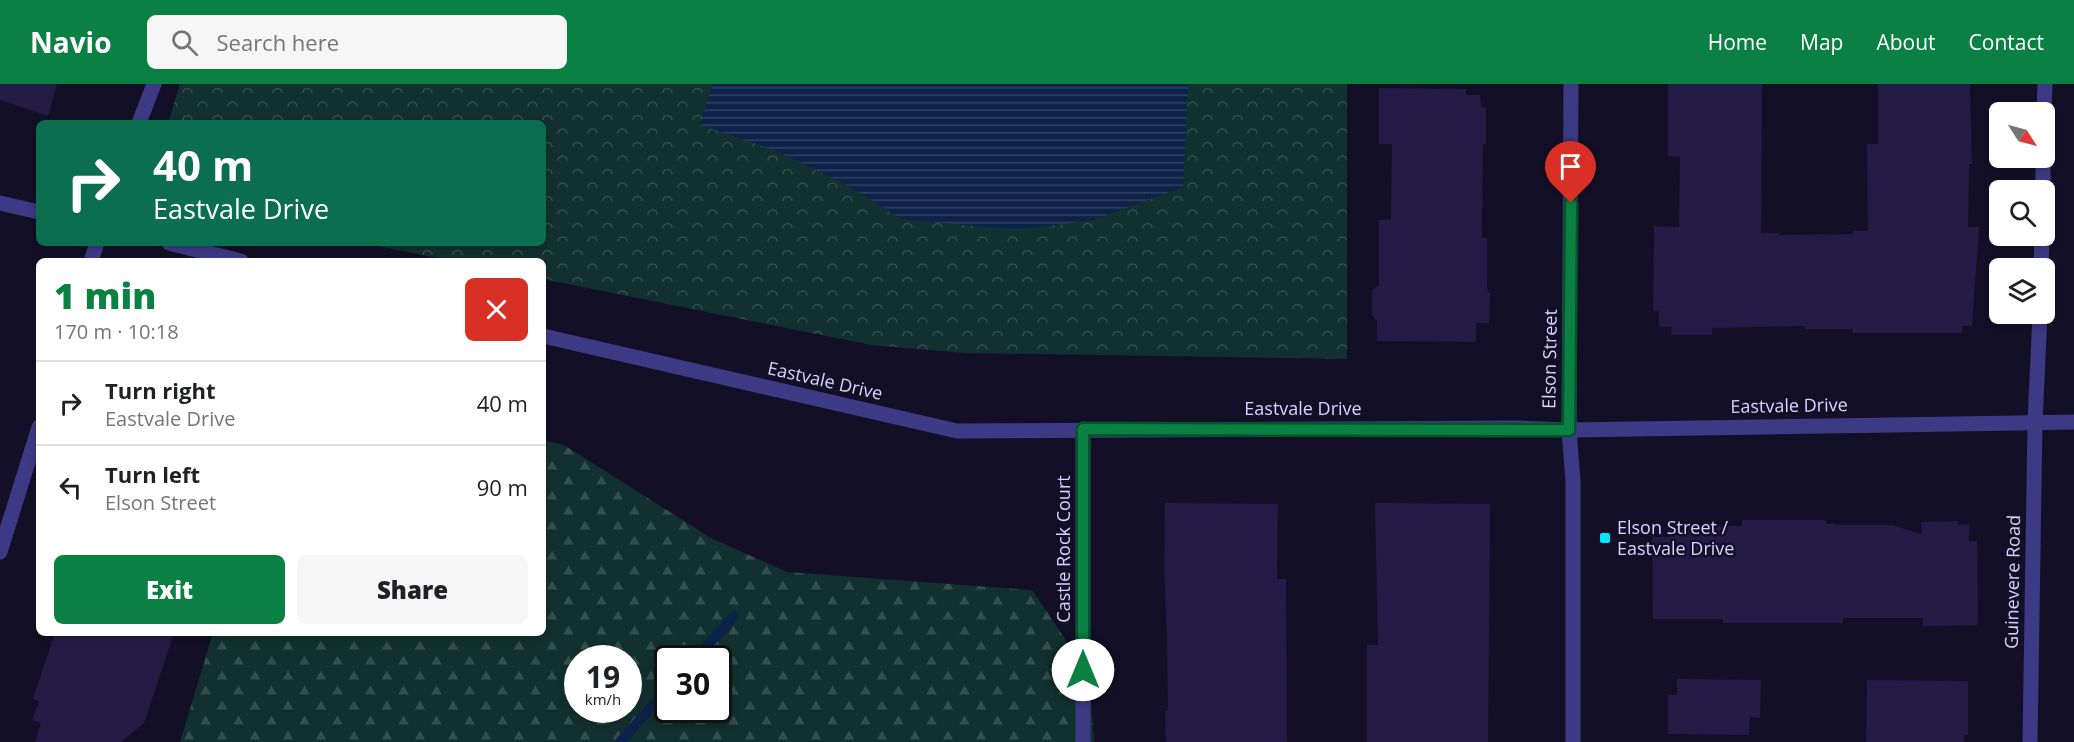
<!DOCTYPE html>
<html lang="en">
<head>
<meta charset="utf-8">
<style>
	body { margin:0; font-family:"Open Sans",sans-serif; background:#f6f6f6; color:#202124; height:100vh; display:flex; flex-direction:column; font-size:22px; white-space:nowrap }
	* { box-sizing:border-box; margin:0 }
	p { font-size:20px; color:#757577 }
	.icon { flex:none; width:33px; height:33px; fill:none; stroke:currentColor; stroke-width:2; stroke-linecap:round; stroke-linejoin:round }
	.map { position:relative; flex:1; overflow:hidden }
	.details { position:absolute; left:36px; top:174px; width:510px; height:378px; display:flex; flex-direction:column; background:#fff; border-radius:9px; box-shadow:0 3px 9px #0003 }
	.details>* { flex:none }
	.banner { position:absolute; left:36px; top:36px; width:510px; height:126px; border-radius:9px; box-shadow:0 3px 9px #0003; background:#0b6e4f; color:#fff; overflow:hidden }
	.needle { width:39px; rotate:126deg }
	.controls { position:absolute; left:1989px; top:18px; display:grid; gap:12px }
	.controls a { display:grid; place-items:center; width:66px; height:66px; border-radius:9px; background:#fff; box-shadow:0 3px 9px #0003; font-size:30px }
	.speed { position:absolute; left:564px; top:561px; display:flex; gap:12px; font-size:30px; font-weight:700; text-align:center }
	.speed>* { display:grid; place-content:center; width:78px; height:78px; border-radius:50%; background:#fff; box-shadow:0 3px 9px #0003; line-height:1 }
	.speed small { font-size:15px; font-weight:400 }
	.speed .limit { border:3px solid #111; border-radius:9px; background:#fff; color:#111 }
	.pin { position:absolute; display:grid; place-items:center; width:51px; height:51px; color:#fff; margin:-62px -26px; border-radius:50% 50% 50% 0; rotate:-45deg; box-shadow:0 0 6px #0007 }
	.pin .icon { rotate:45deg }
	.me { position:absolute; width:66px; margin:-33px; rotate:0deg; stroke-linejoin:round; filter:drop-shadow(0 0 4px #0008) }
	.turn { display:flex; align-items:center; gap:21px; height:126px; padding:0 18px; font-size:27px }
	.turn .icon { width:78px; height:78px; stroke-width:2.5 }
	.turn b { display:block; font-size:42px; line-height:51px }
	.round { display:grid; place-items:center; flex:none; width:63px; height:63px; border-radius:9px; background:#f6f6f6 }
	.summary { display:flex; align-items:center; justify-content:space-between; height:102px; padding:0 18px }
	h1 { font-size:36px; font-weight:800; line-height:45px; color:#0b8043 }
	.button { display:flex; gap:12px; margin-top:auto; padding:12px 18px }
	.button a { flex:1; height:69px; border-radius:9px; background:#0b8043; color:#fff; font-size:24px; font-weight:800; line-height:69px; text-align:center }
	.button a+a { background:#f6f6f6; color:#202124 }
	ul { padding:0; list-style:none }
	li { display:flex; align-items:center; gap:18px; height:84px; padding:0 18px; border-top:2px solid #e0e0e0 }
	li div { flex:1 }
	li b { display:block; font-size:22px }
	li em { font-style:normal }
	header { display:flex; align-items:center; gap:36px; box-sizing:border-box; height:84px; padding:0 30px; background:#0b8043; color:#fff }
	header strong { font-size:28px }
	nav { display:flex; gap:33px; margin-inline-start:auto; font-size:21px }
	.search { width:420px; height:54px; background:#f6f6f6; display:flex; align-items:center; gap:15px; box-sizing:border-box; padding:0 21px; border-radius:9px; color:#757577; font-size:22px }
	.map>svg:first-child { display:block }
	.forest { fill:url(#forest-firs); fill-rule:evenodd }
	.park { fill:url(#park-crowns) }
	.water { fill:url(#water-rules) }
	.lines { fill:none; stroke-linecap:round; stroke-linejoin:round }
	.stream { stroke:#0c2248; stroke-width:10 }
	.building { fill:#241b47 }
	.minor { stroke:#3d3a85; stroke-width:15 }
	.route-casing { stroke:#07532c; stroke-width:15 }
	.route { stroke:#0b8043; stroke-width:10 }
	.poi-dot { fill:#00e5ff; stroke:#130f26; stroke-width:2 }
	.labels { text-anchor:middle; stroke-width:5; stroke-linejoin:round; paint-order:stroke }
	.street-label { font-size:18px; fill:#d9d4ff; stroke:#130f26 }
	.poi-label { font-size:18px; fill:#d9d4ff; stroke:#130f26; text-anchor:start }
</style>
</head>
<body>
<header>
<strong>Navio</strong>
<div class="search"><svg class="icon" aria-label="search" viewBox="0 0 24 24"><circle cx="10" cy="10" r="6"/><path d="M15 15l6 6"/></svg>Search here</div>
<nav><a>Home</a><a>Map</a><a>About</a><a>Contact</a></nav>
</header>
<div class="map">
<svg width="2074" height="658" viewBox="0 0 2074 658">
	<defs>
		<pattern id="forest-firs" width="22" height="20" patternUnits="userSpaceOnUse" patternTransform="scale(1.5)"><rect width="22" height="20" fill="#12302f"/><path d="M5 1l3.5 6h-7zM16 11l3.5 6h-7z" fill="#344d4e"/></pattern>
		<pattern id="park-crowns" width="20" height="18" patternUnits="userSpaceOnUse" patternTransform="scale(1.5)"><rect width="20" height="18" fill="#12302f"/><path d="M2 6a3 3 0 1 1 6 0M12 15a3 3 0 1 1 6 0" fill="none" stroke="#344d4e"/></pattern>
		<pattern id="water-rules" width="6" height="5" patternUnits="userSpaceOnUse" patternTransform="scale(1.5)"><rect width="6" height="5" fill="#0c2248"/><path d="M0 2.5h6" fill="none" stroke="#2f4163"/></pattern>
	</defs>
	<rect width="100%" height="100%" fill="#130f26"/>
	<path class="forest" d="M543 356 564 361 711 454 787 488 1032 506 1089 590 1094 658H180L213 549H543ZM578 574H628V626H578ZM668 574H718V626H668Z"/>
	<path class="park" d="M180 0H1347V275L964 269 871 261 543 195V177H452L363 159H543V39H168Z"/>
	<path class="water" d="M713 0H1188L1183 103 1094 136 1018 146 901 135 845 100 774 66 700 41Z"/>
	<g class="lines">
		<g class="stream">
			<path d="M696 574 734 532"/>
			<path d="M620 658 668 605"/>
		</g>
	</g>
	<g class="building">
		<path d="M0 0H57L48 32 0 16Z"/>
		<path d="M1668 0H1762L1761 149H1779V151L1853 150V147H1868L1867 60H1878V0H1970L1972 80H1969L1968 143H1979L1972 242H1962V249H1853V245H1805V242L1712 244V251H1671L1672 243H1659V227H1653L1654 142 1679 143 1680 73 1668 72Z"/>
		<path d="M1379 4 1466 5V11H1480L1481 23H1486V60H1483L1482 154 1487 153V201L1488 209H1490L1489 239H1476V258L1377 257V237L1372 231V206L1379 201V136L1391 135 1392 60H1379Z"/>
		<path d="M1165 419 1278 420 1277 495H1286L1287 658H1166L1165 627H1168L1167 552 1164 484Z"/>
		<path d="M1375 419 1490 420 1488 658H1367V561H1378Z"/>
		<path d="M1742 436H1826V440L1835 439V441H1892L1922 450 1921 438 1958 437V441L1969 440V457H1977L1978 541 1923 542V534H1843V539H1723V535H1653L1652 453H1669V442H1742Z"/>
		<path d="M55 549H174L144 639 121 658H35L41 639 32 636 39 617 33 615Z"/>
		<path d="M1677 595 1761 596 1760 634 1750 633 1749 651 1668 650V611H1677Z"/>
		<path d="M1867 596 1968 597V651H1964V658H1866Z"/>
	</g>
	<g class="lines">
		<g class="minor">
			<path d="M1571 0 1569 346 1573 397V658"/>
			<path d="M2044 28 2045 0"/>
			<path d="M139 39 154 0"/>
			<path d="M2043 106V74"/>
			<path d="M0 119 39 128"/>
			<path d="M169 159 241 177"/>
			<path d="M91 177 97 159"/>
			<path d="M2041 184 2042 152"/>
			<path d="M543 252 957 347 1518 344 1569 346 2074 338"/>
			<path d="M0 468 39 343"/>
			<path d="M1083 658V345"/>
			<path d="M2030 658 2035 338 2040 230"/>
		</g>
	</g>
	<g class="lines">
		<g class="route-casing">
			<path id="route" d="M1083 586V345L1569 346 1571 119"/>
		</g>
		<use href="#route" class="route"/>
	</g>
	<rect class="poi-dot" x="1599" y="448" width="12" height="12" rx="3"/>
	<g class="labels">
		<g class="street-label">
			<text transform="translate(1550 275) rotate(-89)" y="6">Elson Street</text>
			<text transform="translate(825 297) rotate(13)" y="6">Eastvale Drive</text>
			<text transform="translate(1789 322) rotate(-1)" y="6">Eastvale Drive</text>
			<text x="1303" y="331">Eastvale Drive</text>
			<text transform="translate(1064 465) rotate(-90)" y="6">Castle Rock Court</text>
			<text transform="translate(2013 498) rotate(-89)" y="6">Guinevere Road</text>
		</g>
		<g class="poi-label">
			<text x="1617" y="450">Elson Street /<tspan x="1617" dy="21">Eastvale Drive</tspan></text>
		</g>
	</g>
</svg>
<div class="controls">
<a><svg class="needle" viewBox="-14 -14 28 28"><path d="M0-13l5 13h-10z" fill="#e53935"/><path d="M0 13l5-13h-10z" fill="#757577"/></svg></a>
<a><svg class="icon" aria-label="search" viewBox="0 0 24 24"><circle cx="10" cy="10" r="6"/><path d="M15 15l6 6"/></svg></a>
<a><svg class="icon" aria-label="layers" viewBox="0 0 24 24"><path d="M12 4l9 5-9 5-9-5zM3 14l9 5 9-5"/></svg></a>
</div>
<div class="speed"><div>19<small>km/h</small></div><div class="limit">30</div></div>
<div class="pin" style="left:1571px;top:119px;background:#d93025"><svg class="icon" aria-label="arrive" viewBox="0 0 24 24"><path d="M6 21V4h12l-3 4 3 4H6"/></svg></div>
<svg class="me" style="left:1083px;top:586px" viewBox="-20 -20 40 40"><circle r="19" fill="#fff"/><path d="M0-13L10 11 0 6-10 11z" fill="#0b8043"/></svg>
<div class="banner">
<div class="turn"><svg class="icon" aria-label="right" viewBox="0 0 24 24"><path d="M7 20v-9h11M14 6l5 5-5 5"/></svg><div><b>40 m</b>Eastvale Drive</div></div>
</div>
<section class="details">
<div class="summary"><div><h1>1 min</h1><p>170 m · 10:18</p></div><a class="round" style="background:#d93025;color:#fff"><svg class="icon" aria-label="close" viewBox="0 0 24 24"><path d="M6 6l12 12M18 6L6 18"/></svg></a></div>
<ul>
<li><svg class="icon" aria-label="right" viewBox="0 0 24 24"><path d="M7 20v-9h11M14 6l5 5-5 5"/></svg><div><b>Turn right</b><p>Eastvale Drive</p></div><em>40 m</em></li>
<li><svg class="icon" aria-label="left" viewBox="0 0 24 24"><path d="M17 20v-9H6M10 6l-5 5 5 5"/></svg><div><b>Turn left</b><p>Elson Street</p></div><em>90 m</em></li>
</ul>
<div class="button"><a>Exit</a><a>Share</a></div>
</section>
</div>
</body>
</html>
